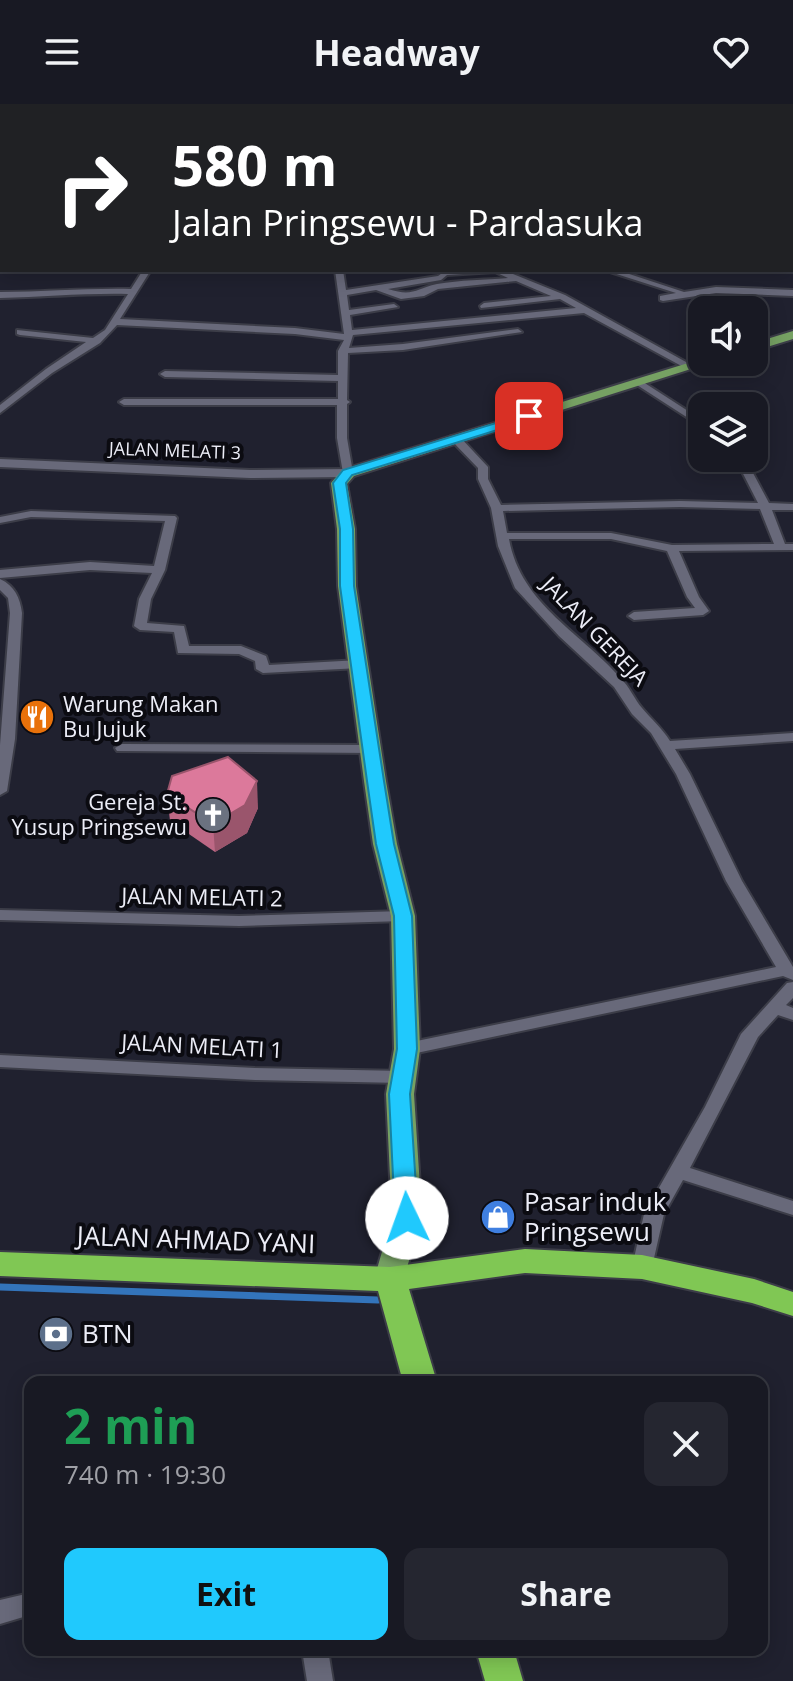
<!DOCTYPE html>
<html lang="en">
<head>
<meta charset="utf-8">
<style>
	body { margin:0; font-family:"Open Sans",sans-serif; background:#252630; color:#f1f3f6; height:100vh; display:flex; flex-direction:column; font-size:30px; white-space:nowrap }
	* { box-sizing:border-box; margin:0 }
	p { font-size:26px; color:#9fa0a6 }
	.icon { flex:none; width:44px; height:44px; fill:none; stroke:currentColor; stroke-width:2; stroke-linecap:round; stroke-linejoin:round }
	.map { position:relative; flex:1; overflow:hidden }
	.side { position:absolute; left:24px; top:1272px; width:744px; height:280px; display:flex; flex-direction:column; background:#181923; border-radius:16px; box-shadow:0 4px 20px #0003,0 0 0 2px #363841 }
	.side>* { flex:none }
	.banner { position:absolute; left:0px; top:0px; width:794px; height:168px; box-shadow:0 4px 20px #0003,0 0 0 2px #363841; background:#202124; color:#fff; overflow:hidden }
	.tools { position:absolute; left:688px; top:192px; display:grid; gap:16px }
	.tools a { display:grid; place-items:center; width:80px; height:80px; border-radius:16px; background:#181923; box-shadow:0 4px 20px #0003,0 0 0 2px #363841; font-size:40px }
	.pin { position:absolute; display:grid; place-items:center; width:68px; height:68px; color:#fff; margin:-34px; border-radius:16px; box-shadow:0 4px 12px #0006 }
	.me { position:absolute; width:88px; margin:-44px; rotate:357deg; stroke-linejoin:round; filter:drop-shadow(0 0 6px #0008) }
	.turn { display:flex; align-items:center; gap:28px; height:168px; padding:0 40px; font-size:36px }
	.turn .icon { width:104px; height:104px; stroke-width:2.5 }
	.turn b { display:block; font-size:56px; line-height:68px }
	.round { display:grid; place-items:center; flex:none; width:84px; height:84px; border-radius:16px; background:#252630 }
	.overview { display:flex; align-items:center; justify-content:space-between; height:136px; padding:0 40px }
	h1 { font-size:48px; font-weight:700; line-height:60px; color:#1e9e55 }
	.button { display:flex; gap:16px; margin-top:auto; padding:16px 40px }
	.button a { flex:1; height:92px; border-radius:16px; background:#20c9fd; color:#111; font-size:32px; font-weight:700; line-height:92px; text-align:center }
	.button a+a { background:#252630; color:#f1f3f6 }
	header { display:flex; justify-content:space-between; align-items:center; height:104px; padding:0 40px; background:#181923; font-size:36px; font-weight:700 }
	.map>svg:first-child { display:block }
	.lines { fill:none; stroke-linecap:round; stroke-linejoin:round }
	.stream { stroke:#3374bb; stroke-width:7 }
	.street-casing { stroke:#3c3d48; stroke-width:4 }
	.secondary-casing { stroke:#3c3d48; stroke-width:4 }
	.primary-casing { stroke:#3c3d48; stroke-width:4 }
	.highway-casing { stroke:#3c3d48; stroke-width:4 }
	.street { fill:#68697a; fill-rule:evenodd }
	.secondary { fill:#68697a; fill-rule:evenodd }
	.primary { fill:#76a163; fill-rule:evenodd }
	.highway { fill:#80c754; fill-rule:evenodd }
	.wall { fill:#bd6885 }
	.shaded-wall { fill:#9a556c }
	.building { fill:#dc799b; stroke:#9a556c; stroke-width:2 }
	.route { fill:#20c9fd; stroke:#1583a4; stroke-width:2 }
	.labels { text-anchor:middle; stroke-width:8; stroke-linejoin:round; paint-order:stroke }
	.far-street-label { font-size:18px; fill:#ecedf7; stroke:#0b0b11 }
	.street-label { font-size:22px; fill:#ecedf7; stroke:#0b0b11 }
	.poi-label { font-size:22px; fill:#ecedf7; stroke:#0b0b11; text-anchor:start }
	.near-poi-label { font-size:26px; fill:#ecedf7; stroke:#0b0b11; text-anchor:start }
	.near-street-label { font-size:26px; fill:#ecedf7; stroke:#0b0b11 }
</style>
</head>
<body>
<header><svg class="icon" aria-label="menu" viewBox="0 0 24 24"><path d="M4 6h16M4 12h16M4 18h16"/></svg>Headway<svg class="icon" aria-label="heart" viewBox="0 0 24 24"><path d="M12 20l-8-8c-3-5 5-10 8-4 3-6 11-1 8 4z"/></svg></header>
<div class="map">
<svg width="793" height="1577" viewBox="0 0 793 1577">
	<rect width="100%" height="100%" fill="#20212f"/>
	<g class="lines">
		<path class="stream" d="M0 1183 378 1196"/>
		<g class="street-casing">
			<g id="street">
				<rect x="792" y="64" width="1" height="4"/>
				<rect x="0" y="66" width="2" height="4"/>
				<path d="M0 109H2L0 114Z"/>
				<rect x="0" y="143" width="2" height="5"/>
				<rect x="792" y="161" width="1" height="4"/>
				<path d="M143 166H151L120 215 295 224 344 230 335 166H343L346 186 438 172 445 167 503 166 565 191 695 263 687 265 584 209 353 231 349 244 403 240 518 225 522 228 403 246 348 249 347 296 350 298 347 300V334L353 369 348 372 343 369 337 334V301H124L119 298 124 295H338V277L165 273 160 270 165 267 338 271V247L344 236 295 230 117 221 100 239 52 269 0 309V301L46 265 86 238 20 231 17 230V226L93 234 105 226 128 190C85 189 43 193 0 194V188C44 188 87 184 131 185ZM495 168 508 174C485 176 460 176 437 180 415 185 413 193 388 185L441 176 447 171ZM516 177 551 192 484 199 480 202 481 204 560 195 576 204 352 226 350 211 398 203 394 200 349 206 347 191 376 186 401 195 424 192 438 185Z"/>
				<path d="M604 166H617L684 188 716 183 793 186V192L716 189 663 197 660 196V192L676 189Z"/>
				<path d="M640 276 702 316V323L637 281V277Z"/>
				<path d="M451 332H459L488 363V375L501 401 680 397 758 399 735 354H745L769 399 793 400V406H772L785 440H793V446L679 447 699 493 709 507 703 511 634 516 628 512 634 508 695 504 687 493 667 447 611 435H509C521 502 584 530 624 578 631 586 635 596 642 604 651 615 662 624 670 637L793 629V637L675 645 690 670 742 777 793 863V876L783 872 407 951 401 949 398 945 401 941 407 939 776 863 726 777 676 670 651 629 632 610 614 583 559 532 515 484 498 442 491 404 478 375V364L451 336ZM680 403 760 405 774 440 672 441 611 429H507L503 407Z"/>
				<path d="M31 407 175 412 177 414 165 466 151 495 147 519 184 522 189 542H241L266 552 269 561 360 556 367 560 360 564 263 569 256 565 255 557 239 550 178 549 174 528 140 526 134 522 139 495 152 469 90 466 0 474V466L90 458 154 462 165 417 31 413 0 419V413Z"/>
				<path d="M0 475C15 482 20 494 22 509L15 635 7 687 0 691V641L10 509 8 494 0 486Z"/>
				<path d="M122 640 372 641 379 645 372 649 117 647 115 644Z"/>
				<path d="M0 806 239 812 403 807 411 812 403 817 239 822 0 816Z"/>
				<path d="M793 878V894L786 901 793 904V916L778 911 758 933 690 1064 793 1097V1111L683 1076 664 1110 652 1163 649 1169 642 1171 635 1169 632 1163 644 1110 705 1003 741 930 787 879Z"/>
				<path d="M0 951 255 964 403 967 409 969 412 973 409 977 403 979 255 976 0 963Z"/>
				<path d="M30 1489V1511L0 1520V1496Z"/>
				<path d="M302 1546H328L333 1577H307Z"/>
			</g>
		</g>
		<g class="secondary-casing">
			<path id="secondary" d="M0 355 250 366 348 365 355 369 348 373 250 374 0 363Z"/>
		</g>
		<g class="primary-casing">
			<g id="primary">
				<path d="M793 227V235L754 247V239Z"/>
				<path d="M701 255 702 258H713L354 372 347 380 355 425 356 482 386 677 397 740 415 812 420 945 414 990 422 1114 401 1183 390 1187 379 1183 374 1175 392 1114 386 990 394 945 391 812 373 740 364 677 338 482 337 425 331 379 342 366Z"/>
			</g>
		</g>
		<g class="highway-casing">
			<g id="highway">
				<path d="M525 1145 642 1151 754 1175 793 1188V1212L752 1199 642 1175 525 1169 409 1185 437 1278H403L378 1187 0 1172V1148L390 1163Z"/>
				<path d="M476 1546H514L523 1577H485Z"/>
			</g>
		</g>
		<use href="#street" class="street"/>
		<use href="#secondary" class="secondary"/>
		<use href="#primary" class="primary"/>
		<use href="#highway" class="highway"/>
	</g>
	<path class="wall" d="M167 690 258 704 247 729 215 748 170 717Z"/>
	<path class="shaded-wall" d="M257 677 258 704 247 729 215 748 213 720Z"/>
	<path class="building" d="M228 653 257 677 245 701 213 720 167 690 172 672Z"/>
	<path class="route" d="M529 309 535 312 533 315 352 371 346 379 353 425 354 482 384 677 394 740 412 812 417 945 410 990 418 1114 415 1120 407 1122 399 1120 395 1114 389 990 397 945 394 812 376 740 367 677 340 482V425L333 379 343 366Z"/>
	<defs>
		<g id="restaurant-disc" transform="scale(1.8)"><circle r="9.5" fill="#e8710a" stroke="#0b0b11"/><path d="M-5-6h1v4h1v-4h1v4h1v-4h1v5L-1.5 .5V6h-2V.5L-5-1ZM5-6V6H3V1.5H1.5Q1.5-4 5-6Z" fill="#fff"/></g>
		<g id="church-disc" transform="scale(1.8)"><circle r="9.5" fill="#6b7280" stroke="#0b0b11"/><path d="M-1.2-6h2.4v3.5h3.3v2.4h-3.3V6h-2.4V-.1h-3.3v-2.4h3.3Z" fill="#fff"/></g>
		<g id="shop-disc" transform="scale(1.8)"><circle r="9.5" fill="#3f7fe0" stroke="#0b0b11"/><path d="M-5-2.5h2.3a2.7 3.5 0 0 1 5.4 0H5L5.5 6h-11ZM-1.5-2.5h3a1.5 2.3 0 0 0-3 0Z" fill="#fff"/></g>
		<g id="bank-disc" transform="scale(1.8)"><circle r="9.5" fill="#5c6f8a" stroke="#0b0b11"/><path d="M-6-4H6V4H-6ZM0-2.3a2.3 2.3 0 1 0 0 4.6a2.3 2.3 0 1 0 0-4.6Z" fill="#fff"/></g>
	</defs>
	<g fill-rule="evenodd">
		<use href="#restaurant-disc" x="37" y="613"/>
		<use href="#church-disc" x="213" y="711"/>
		<use href="#shop-disc" x="498" y="1113"/>
		<use href="#bank-disc" x="56" y="1230"/>
	</g>
	<g class="labels">
		<g class="far-street-label">
			<text transform="translate(175 347) rotate(2)" y="6">JALAN MELATI 3</text>
		</g>
		<g class="street-label">
			<text transform="translate(595 527) rotate(46)" y="8">JALAN GEREJA</text>
			<text transform="translate(202 793) rotate(1)" y="8">JALAN MELATI 2</text>
			<text transform="translate(202 942) rotate(3)" y="8">JALAN MELATI 1</text>
		</g>
		<g class="poi-label">
			<text x="63" y="608">Warung Makan<tspan x="63" dy="25">Bu Jujuk</tspan></text>
			<text x="187" y="706" text-anchor="end">Gereja St.<tspan x="187" dy="25">Yusup Pringsewu</tspan></text>
		</g>
		<g class="near-poi-label">
			<text x="524" y="1107">Pasar induk<tspan x="524" dy="30">Pringsewu</tspan></text>
			<text x="82" y="1239">BTN</text>
		</g>
		<g class="near-street-label">
			<text transform="translate(196 1136) rotate(2)" y="9">JALAN AHMAD YANI</text>
		</g>
	</g>
</svg>
<div class="tools">
<a><svg class="icon" aria-label="sound" viewBox="0 0 24 24"><path d="M4 9h4l5-4v14l-5-4H4zM17 9q2 3 0 6"/></svg></a>
<a><svg class="icon" aria-label="layers" viewBox="0 0 24 24"><path d="M12 4l9 5-9 5-9-5zM3 14l9 5 9-5"/></svg></a>
</div>
<div class="pin" style="left:529px;top:312px;background:#d93025"><svg class="icon" aria-label="arrive" viewBox="0 0 24 24"><path d="M6 21V4h12l-3 4 3 4H6"/></svg></div>
<svg class="me" style="left:407px;top:1114px" viewBox="-20 -20 40 40"><circle r="19" fill="#fff"/><path d="M0-13L10 11 0 6-10 11z" fill="#20c9fd"/></svg>
<div class="banner">
<div class="turn"><svg class="icon" aria-label="right" viewBox="0 0 24 24"><path d="M7 20v-9h11M14 6l5 5-5 5"/></svg><div><b>580 m</b>Jalan Pringsewu - Pardasuka</div></div>
</div>
<section class="side">
<div class="overview"><div><h1>2 min</h1><p>740 m · 19:30</p></div><a class="round"><svg class="icon" aria-label="close" viewBox="0 0 24 24"><path d="M6 6l12 12M18 6L6 18"/></svg></a></div>
<div class="button"><a>Exit</a><a>Share</a></div>
</section>
</div>
</body>
</html>
